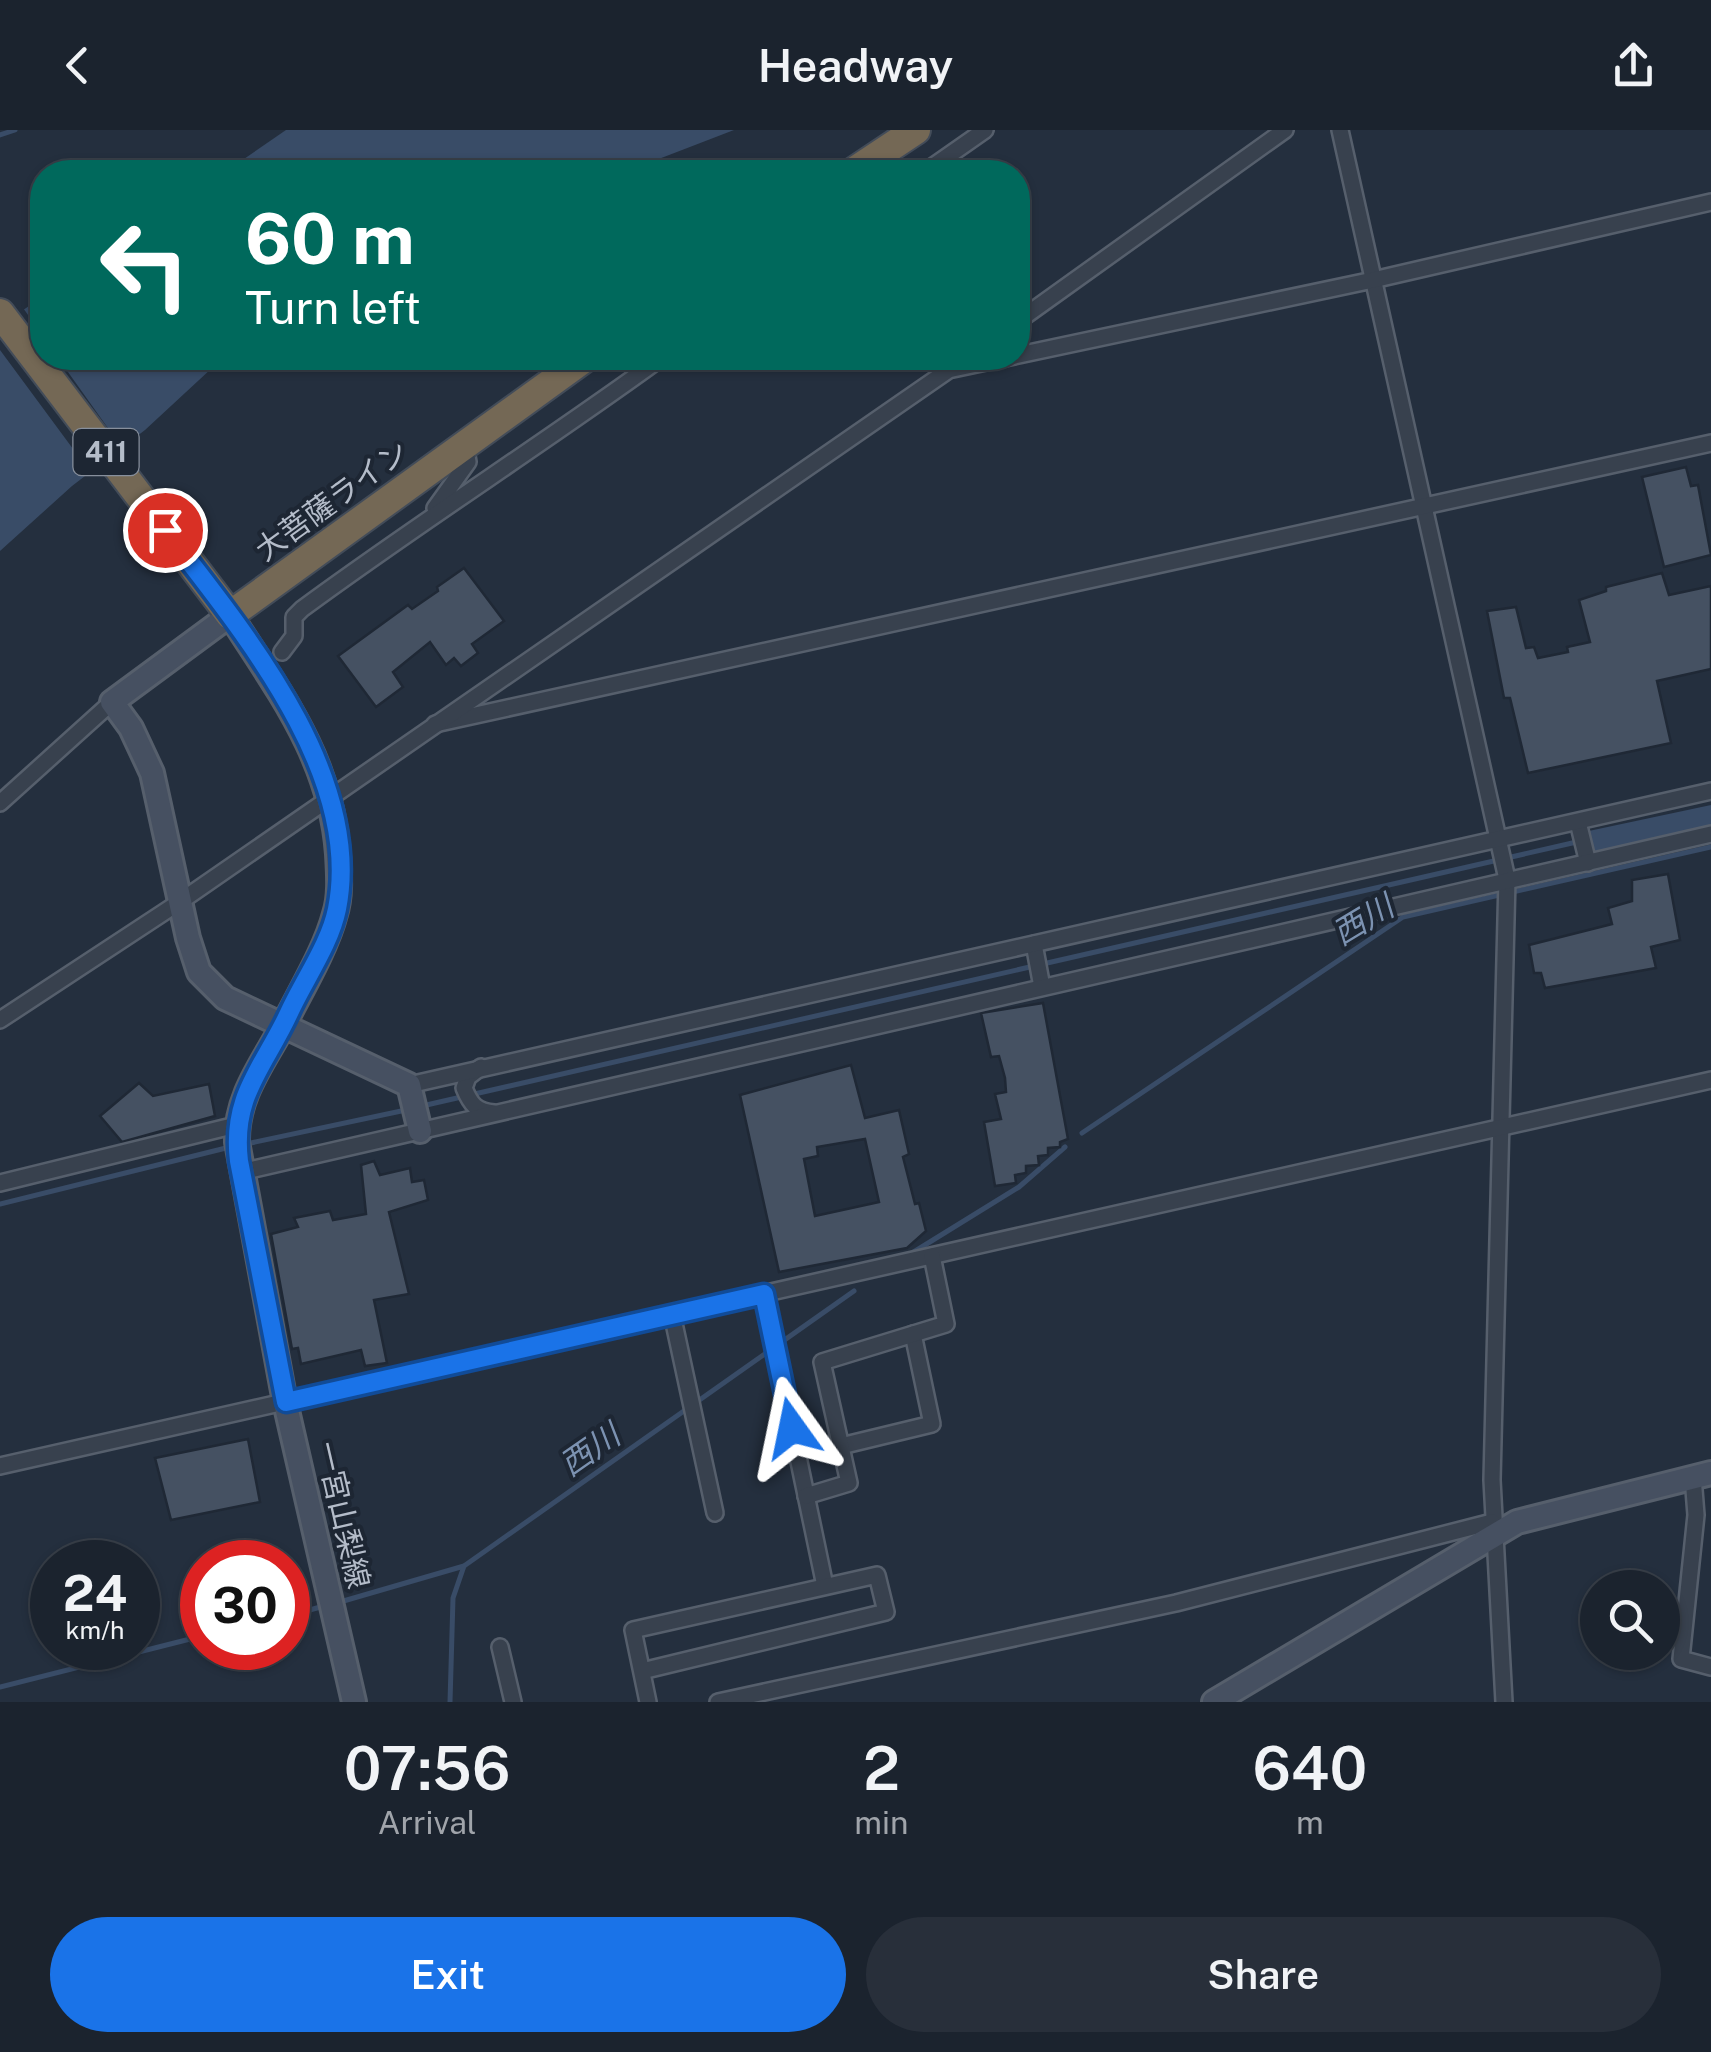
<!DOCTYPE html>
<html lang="en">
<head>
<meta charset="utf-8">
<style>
	body { margin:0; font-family:"Public Sans","Noto Sans JP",sans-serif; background:#282f3a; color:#f1f3f6; height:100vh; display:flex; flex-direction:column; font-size:38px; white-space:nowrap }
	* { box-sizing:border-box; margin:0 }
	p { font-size:32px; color:#a0a4aa }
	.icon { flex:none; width:55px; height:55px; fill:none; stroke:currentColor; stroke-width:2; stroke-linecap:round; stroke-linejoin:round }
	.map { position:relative; height:1572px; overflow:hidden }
	.details { display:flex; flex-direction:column; background:#1b232e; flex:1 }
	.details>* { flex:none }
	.guide { position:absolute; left:30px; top:30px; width:1000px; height:210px; border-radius:40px; box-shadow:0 2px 8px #0004,0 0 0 2px #39404a; background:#00695c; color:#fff; overflow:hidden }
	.fabs { position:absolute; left:1580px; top:1440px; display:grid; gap:20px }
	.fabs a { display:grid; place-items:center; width:100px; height:100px; border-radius:50%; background:#1b232e; box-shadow:0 2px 8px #0004,0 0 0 2px #39404a; font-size:50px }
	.speed { position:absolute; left:30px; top:1410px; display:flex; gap:20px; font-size:50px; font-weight:700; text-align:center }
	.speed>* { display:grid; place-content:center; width:130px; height:130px; border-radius:50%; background:#1b232e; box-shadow:0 2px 8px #0004,0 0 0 2px #39404a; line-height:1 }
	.speed small { font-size:25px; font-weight:400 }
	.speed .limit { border:15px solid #d22; background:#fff; color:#111 }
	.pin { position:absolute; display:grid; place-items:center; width:85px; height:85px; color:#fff; margin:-42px; border:5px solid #fff; border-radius:50%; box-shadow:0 2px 10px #0007 }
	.me { position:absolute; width:110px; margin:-55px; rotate:348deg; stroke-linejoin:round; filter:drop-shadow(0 0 8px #0008) }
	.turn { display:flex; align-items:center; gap:35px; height:210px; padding:0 50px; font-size:45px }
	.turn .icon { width:130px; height:130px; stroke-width:2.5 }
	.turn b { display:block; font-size:70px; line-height:85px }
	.eta { display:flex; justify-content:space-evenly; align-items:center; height:170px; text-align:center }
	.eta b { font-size:60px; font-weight:600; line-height:70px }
	.action { display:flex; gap:20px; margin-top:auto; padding:20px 50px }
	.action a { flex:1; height:115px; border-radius:60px; background:#1a73e8; color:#fff; font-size:40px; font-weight:600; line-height:115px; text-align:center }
	.action a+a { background:#282f3a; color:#f1f3f6 }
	header { display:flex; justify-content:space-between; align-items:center; height:130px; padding:0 50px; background:#1b232e; font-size:45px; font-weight:600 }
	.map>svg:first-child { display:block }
	.water { fill:#394c67 }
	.pier { fill:#242f3e }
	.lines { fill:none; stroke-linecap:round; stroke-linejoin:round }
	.stream { stroke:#394c67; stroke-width:5 }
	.building { fill:#455162; stroke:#1f2835; stroke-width:2.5; fill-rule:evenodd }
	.street-casing { stroke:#565f6c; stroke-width:20 }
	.secondary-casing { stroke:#565f6c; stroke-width:28 }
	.highway-casing { stroke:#434c59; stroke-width:32 }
	.street { stroke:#38414e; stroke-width:15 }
	.secondary { stroke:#465061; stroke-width:22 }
	.highway { stroke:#746855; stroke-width:28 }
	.route-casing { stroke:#114b97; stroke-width:25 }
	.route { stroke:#1a73e8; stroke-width:18 }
	.labels { text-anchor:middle; stroke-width:8; stroke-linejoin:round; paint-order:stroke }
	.shield { fill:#1d2633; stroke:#878f9c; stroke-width:2.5 }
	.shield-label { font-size:28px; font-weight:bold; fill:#b4bcc9 }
	.street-label { font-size:30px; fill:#b4bcc9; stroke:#1d2633 }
	.water-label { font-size:32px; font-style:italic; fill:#7c92b1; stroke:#1d2633 }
</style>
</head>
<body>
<header><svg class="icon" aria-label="back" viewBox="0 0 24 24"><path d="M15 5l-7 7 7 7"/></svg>Headway<svg class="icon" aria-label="share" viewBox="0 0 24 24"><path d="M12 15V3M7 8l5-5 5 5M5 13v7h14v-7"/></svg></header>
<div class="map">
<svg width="1711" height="1572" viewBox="0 0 1711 1572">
	<rect width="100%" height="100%" fill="#242f3e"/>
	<g class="water">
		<path d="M286 0H734L625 42H225Z"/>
		<path d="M42 167V228H239L212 238 145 300 72 356 0 421V196Z"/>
		<path d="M1711 675V697L1590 724 1584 702Z"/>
	</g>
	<path class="pier" d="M21 175 42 205V228H58L125 322 93 346 0 220V190Z"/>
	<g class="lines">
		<g class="stream">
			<path d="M0 5 15 0"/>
			<path d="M422 976 1581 711"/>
			<path d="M1082 1003 1403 787 1711 717"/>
			<path d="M246 1014 406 980"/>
			<path d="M0 1074 230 1017"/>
			<path d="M912 1123 1019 1057 1065 1017"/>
			<path d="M340 1472 464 1436 854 1161"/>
			<path d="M288 1486 324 1476"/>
			<path d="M0 1557 202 1506"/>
			<path d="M450 1572 453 1468 464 1436"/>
		</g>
	</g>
	<g class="building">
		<path d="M1686 337 1691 356 1698 355 1711 425 1664 437 1642 347Z"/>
		<path d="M464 438 504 491 472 514 478 523 461 536 454 528 446 535 430 512 393 542 403 557 376 577 338 526 408 475 412 479 438 461 437 457Z"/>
		<path d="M1662 443 1669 465 1711 456V539L1657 551 1671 613 1528 643 1510 568H1504L1487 481 1516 477 1526 518 1534 517 1538 528 1568 522 1567 517 1590 512 1579 470 1606 461V457Z"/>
		<path d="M1668 744 1680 810 1651 817 1656 838 1545 858 1541 843H1534L1529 815 1612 794 1608 778 1632 771V750Z"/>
		<path d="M1043 873 1068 1009 1060 1012V1017L1048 1018V1025L1038 1026 1039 1035 1026 1036V1043L1015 1045 1016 1053 995 1056 984 992 1001 989 995 964 1006 962 1005 948 999 926 991 927 981 883Z"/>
		<path d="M851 935 865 988 899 980 909 1024 903 1027 915 1074 919 1073 926 1101 907 1118 779 1142 740 965ZM865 1009 879 1072 815 1086 804 1029 818 1026 817 1017Z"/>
		<path d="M139 953 153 966 209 954 215 986 122 1012 100 986Z"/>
		<path d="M374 1031 380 1045 410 1038 412 1052 424 1050 428 1070 389 1082 409 1164 374 1170 387 1233 365 1236 361 1220 301 1234 298 1218 292 1219 271 1104 298 1097 294 1088 330 1081 333 1090 366 1084 361 1035Z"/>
		<path d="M248 1309 260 1372 171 1390 155 1328Z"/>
	</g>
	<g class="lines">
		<g class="street-casing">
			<g id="street">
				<path d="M1340 0 1507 749 1492 1350 1504 1572"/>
				<path d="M925 42 985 0"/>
				<path d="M1018 191 1285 0"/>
				<path d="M953 239 1373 150 1711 72"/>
				<path d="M435 378 468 332 465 314"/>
				<path d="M282 522 294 506V487L302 479C420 392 543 314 661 228"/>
				<path d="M435 594 1711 313"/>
				<path d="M0 673 112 572"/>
				<path d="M1578 692 1588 733"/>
				<path d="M1034 814 1042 857"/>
				<path d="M0 890 181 771 966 228"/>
				<path d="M481 937 468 947 464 958C471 975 476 981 494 983"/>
				<path d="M409 955 1711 661"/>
				<path d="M241 1042 1711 704"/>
				<path d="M0 1053 236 995"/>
				<path d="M764 1164 825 1456"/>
				<path d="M672 1184 715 1383"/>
				<path d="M841 1316 932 1294 913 1204"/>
				<path d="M0 1336 1711 950"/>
				<path d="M1693 1347 1696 1385 1681 1529 1711 1537"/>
				<path d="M806 1366 849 1353 822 1232 946 1194 932 1126"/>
				<path d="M500 1517 513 1572"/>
				<path d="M642 1541 886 1482 877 1445 633 1500 648 1572"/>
				<path d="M718 1572 1176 1473 1492 1392"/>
			</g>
		</g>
		<g class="secondary-casing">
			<g id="secondary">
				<path d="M354 1572 285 1272 237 1012C236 966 263 933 284 894 300 862 326 819 335 784 341 766 339 743 338 724 331 629 280 563 230 485L112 572 131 598 152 643 188 808 199 842 225 868 409 955 420 1001"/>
				<path d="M1214 1572 1517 1392 1711 1343"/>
			</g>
		</g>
		<g class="highway-casing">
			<g id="highway">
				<path d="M853 42 916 0"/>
				<path d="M0 183 230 485 585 228"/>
			</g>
		</g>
		<use href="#street" class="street"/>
		<use href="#secondary" class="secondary"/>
		<use href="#highway" class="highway"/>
	</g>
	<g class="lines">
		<g class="route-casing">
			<path id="route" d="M165 400C241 499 364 644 337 779 330 814 304 850 289 883 264 937 231 966 239 1031L286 1272 764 1164 792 1298"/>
		</g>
		<use href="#route" class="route"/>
	</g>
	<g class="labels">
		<rect class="shield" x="73.5" y="299" width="65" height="46" rx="8"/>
		<g class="shield-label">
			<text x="106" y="332">411</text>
		</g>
		<g class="street-label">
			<text transform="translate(332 371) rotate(-36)" y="10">大菩薩ライン</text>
			<text transform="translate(342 1385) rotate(77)" y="10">一宮山梨線</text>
		</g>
		<g class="water-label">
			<text transform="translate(1363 790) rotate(-31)" y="11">西川</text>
			<text transform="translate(590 1320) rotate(-35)" y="11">西川</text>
		</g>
	</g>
</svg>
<div class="fabs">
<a><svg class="icon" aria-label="search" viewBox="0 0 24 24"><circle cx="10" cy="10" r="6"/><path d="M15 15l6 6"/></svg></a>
</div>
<div class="speed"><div>24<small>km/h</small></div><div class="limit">30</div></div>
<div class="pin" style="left:165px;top:400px;background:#d93025"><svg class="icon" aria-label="arrive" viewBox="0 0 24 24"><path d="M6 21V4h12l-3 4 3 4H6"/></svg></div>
<svg class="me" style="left:792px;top:1298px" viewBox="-20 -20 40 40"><path d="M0-17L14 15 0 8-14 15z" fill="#1a73e8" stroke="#fff" stroke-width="4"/></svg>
<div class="guide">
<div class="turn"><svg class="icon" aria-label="left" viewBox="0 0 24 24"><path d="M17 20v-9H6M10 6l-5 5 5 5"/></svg><div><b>60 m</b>Turn left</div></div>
</div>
</div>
<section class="details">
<div class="eta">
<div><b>07:56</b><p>Arrival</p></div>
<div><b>2</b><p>min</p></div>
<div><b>640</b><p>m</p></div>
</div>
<div class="action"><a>Exit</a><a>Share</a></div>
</section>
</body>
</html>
